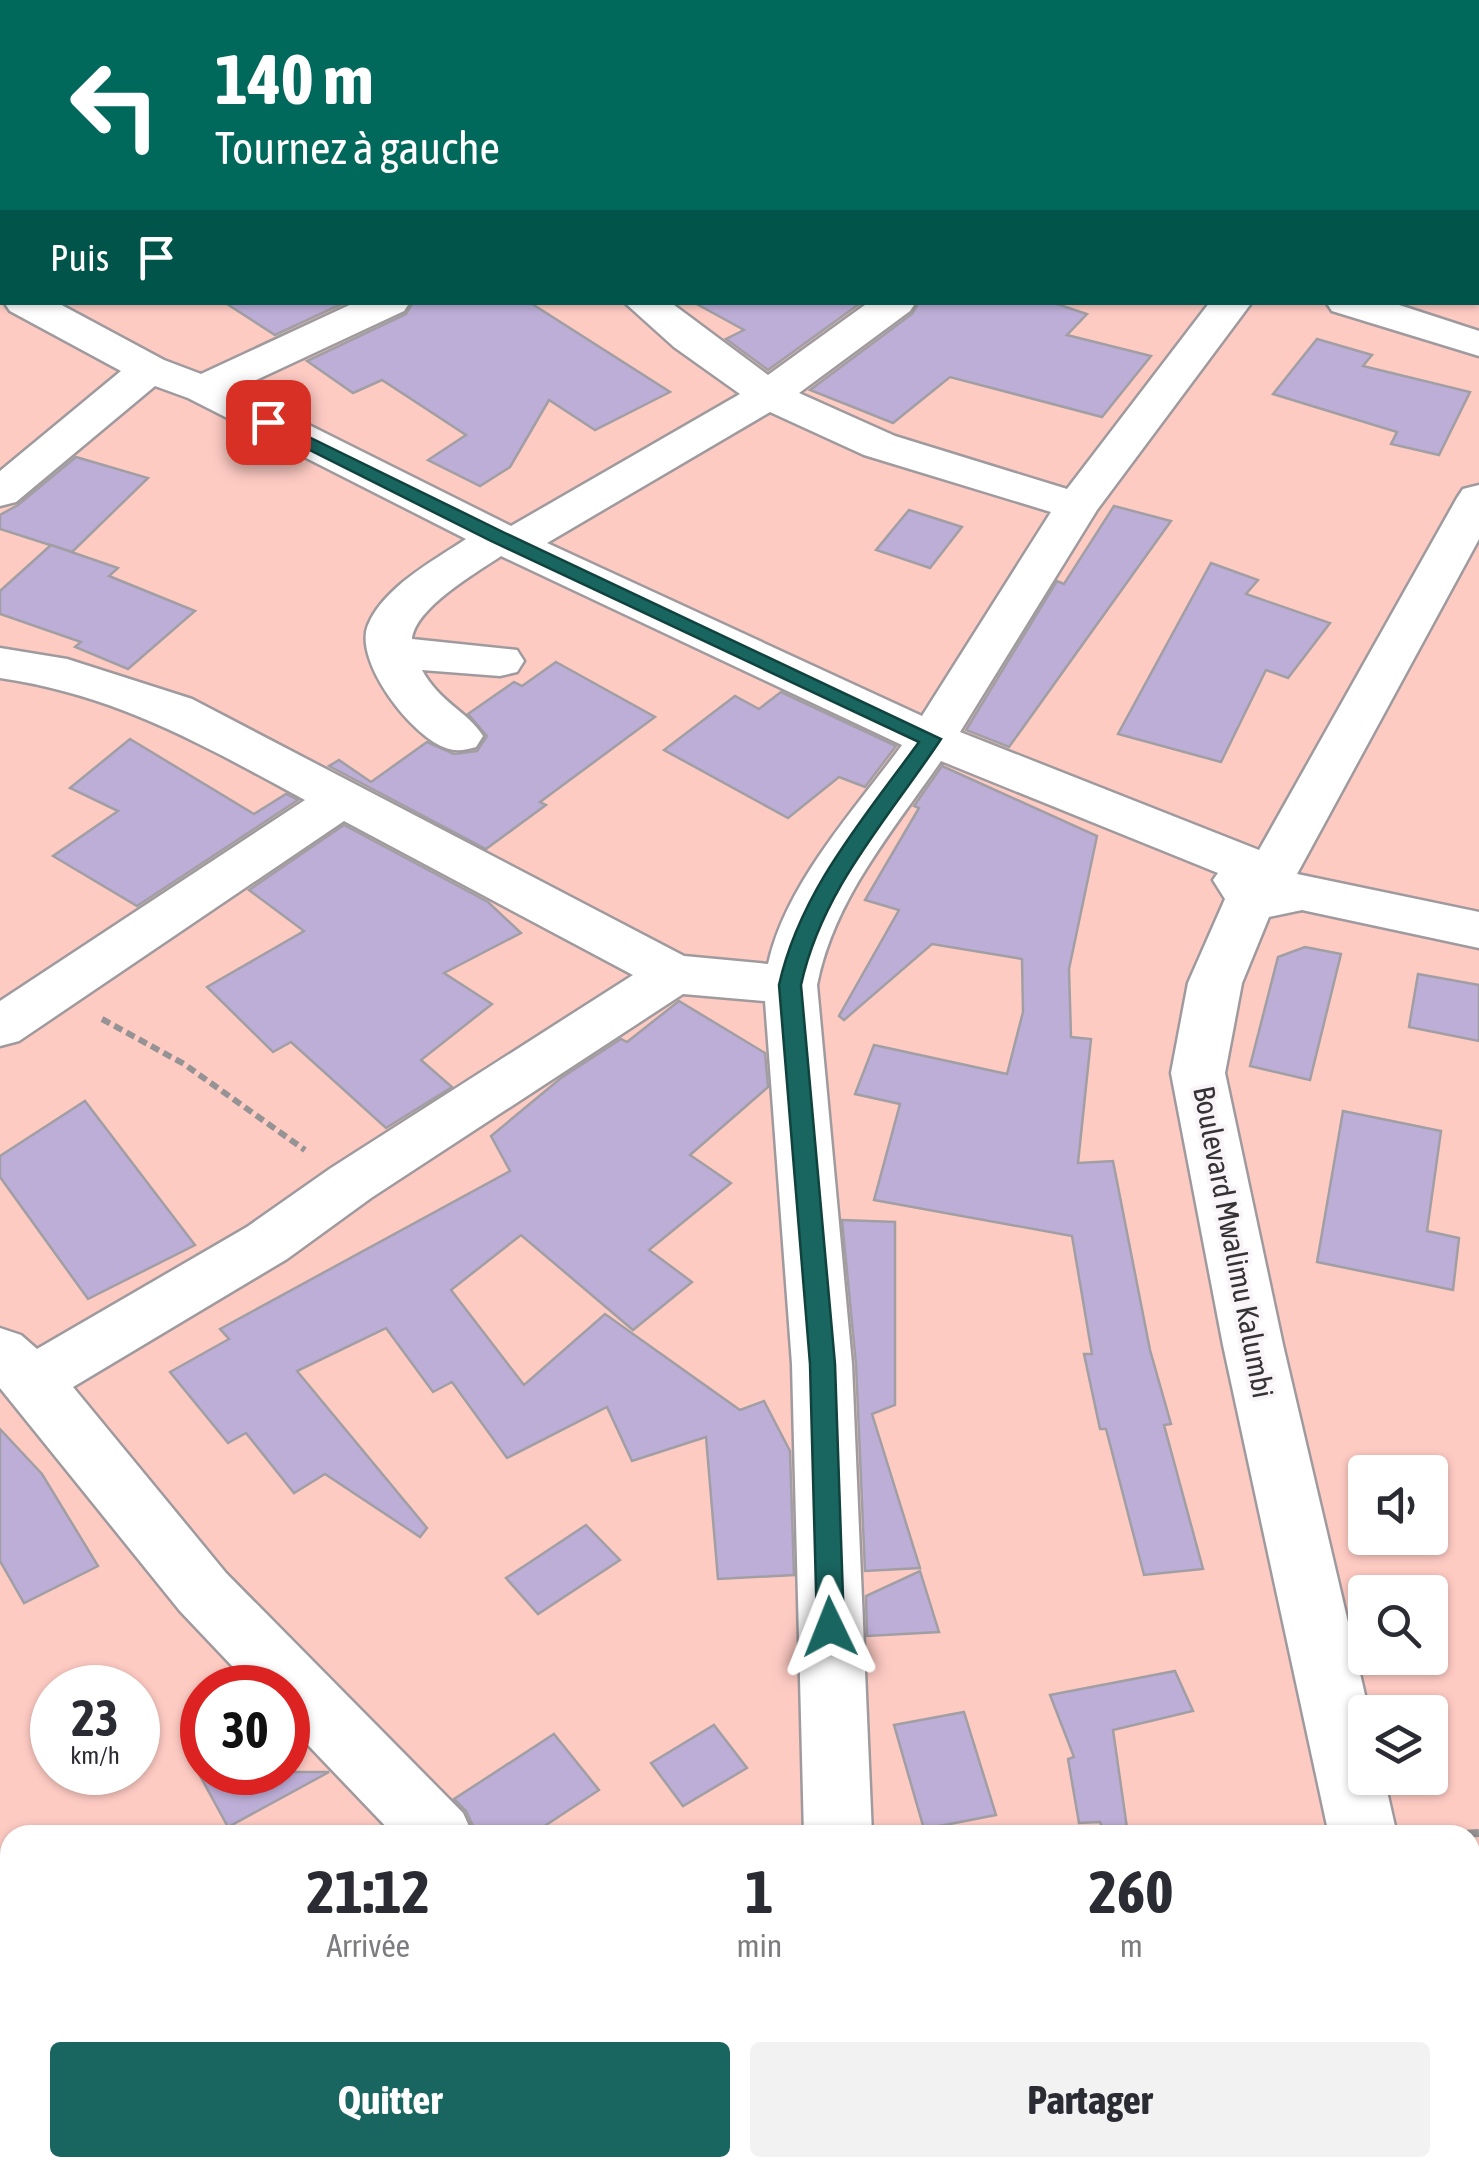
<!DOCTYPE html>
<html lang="fr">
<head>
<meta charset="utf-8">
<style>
	body { margin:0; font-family:"Asap Condensed",sans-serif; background:#f2f2f3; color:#2b2b33; height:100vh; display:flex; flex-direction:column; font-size:38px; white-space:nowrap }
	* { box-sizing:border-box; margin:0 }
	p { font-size:32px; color:#7c7c81 }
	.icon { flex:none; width:55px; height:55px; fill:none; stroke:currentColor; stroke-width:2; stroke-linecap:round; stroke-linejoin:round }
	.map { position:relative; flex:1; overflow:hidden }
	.drawer { position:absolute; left:0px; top:1825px; width:1480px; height:352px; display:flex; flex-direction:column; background:#fff; border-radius:30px 30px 0 0; box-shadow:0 2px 8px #0004 }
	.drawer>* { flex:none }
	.hud { position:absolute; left:0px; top:0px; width:1480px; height:305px; box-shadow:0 2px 8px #0004; background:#00695c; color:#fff; overflow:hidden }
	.buttons { position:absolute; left:1348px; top:1455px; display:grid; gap:20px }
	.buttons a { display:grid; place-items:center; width:100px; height:100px; border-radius:10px; background:#fff; box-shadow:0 2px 8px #0004; font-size:50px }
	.speed { position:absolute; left:30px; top:1665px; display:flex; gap:20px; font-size:50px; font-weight:700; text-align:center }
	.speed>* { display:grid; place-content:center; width:130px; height:130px; border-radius:50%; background:#fff; box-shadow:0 2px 8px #0004; line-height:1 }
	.speed small { font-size:25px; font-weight:400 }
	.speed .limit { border:15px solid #d22; background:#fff; color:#111 }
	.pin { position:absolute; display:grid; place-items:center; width:85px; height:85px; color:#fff; margin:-42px; border-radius:20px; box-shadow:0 5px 15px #0006 }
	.me { position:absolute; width:110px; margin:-55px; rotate:358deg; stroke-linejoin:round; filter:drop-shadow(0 0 8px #0008) }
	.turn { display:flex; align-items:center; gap:35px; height:210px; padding:0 50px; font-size:45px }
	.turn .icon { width:130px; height:130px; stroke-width:2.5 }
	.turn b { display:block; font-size:70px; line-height:85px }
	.then { display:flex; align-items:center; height:95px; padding:0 50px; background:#0003; gap:20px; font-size:38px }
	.eta { display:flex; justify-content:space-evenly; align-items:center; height:170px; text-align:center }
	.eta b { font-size:60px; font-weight:700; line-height:70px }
	.primary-button { display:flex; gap:20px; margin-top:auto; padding:20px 50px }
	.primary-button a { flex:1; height:115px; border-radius:10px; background:#196560; color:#fff; font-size:40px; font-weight:700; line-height:115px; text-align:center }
	.primary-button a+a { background:#f2f2f3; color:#2b2b33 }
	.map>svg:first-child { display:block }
	.green { fill:#fecbc3; fill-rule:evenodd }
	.building { fill:#bdaed7; stroke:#a19fa4; stroke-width:2.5 }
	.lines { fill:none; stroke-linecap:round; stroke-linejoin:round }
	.minor-casing { stroke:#9f9a9e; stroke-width:5 }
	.path-far1 { stroke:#969395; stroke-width:6; stroke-dasharray:9 5; stroke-linecap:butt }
	.path { stroke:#969395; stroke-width:8; stroke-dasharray:12 6; stroke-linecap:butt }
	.minor { fill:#fff; fill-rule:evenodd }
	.route { fill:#196560; stroke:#10423e; stroke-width:2.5 }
	.labels { text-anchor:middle; stroke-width:8; stroke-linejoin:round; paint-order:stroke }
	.street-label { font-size:30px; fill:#353334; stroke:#f8f4f8 }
</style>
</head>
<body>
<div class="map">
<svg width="1479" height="2176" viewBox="0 0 1479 2176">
	<rect width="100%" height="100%" fill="#ebe7ea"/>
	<path class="green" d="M0 0H1479V2176H0ZM2 2H1478V302H2ZM1365 1472H1430V1538H1365ZM1365 1592H1430V1658H1365ZM52 1688H138V1772H52ZM202 1688H288V1772H202ZM1365 1712H1430V1778H1365ZM10 1835H1470V2168H10Z"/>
	<g class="building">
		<path d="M224 302H346L275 335Z"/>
		<path d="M413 302H529L670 392 595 430 549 400 510 467 480 486 428 460 466 435 382 380 353 393 307 361 406 314Z"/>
		<path d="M693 302H862L768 370 726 339 744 330Z"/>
		<path d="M919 302H1051L1087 314 1067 335 1151 356 1102 417 950 377 893 423 810 390 912 314Z"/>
		<path d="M1317 339 1372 355 1363 366 1470 392 1439 455 1391 444 1397 432 1273 394Z"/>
		<path d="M76 457 148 478 72 552 0 529V515L18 505Z"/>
		<path d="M1114 506 1171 521 1009 747 966 730 1057 581 1064 584Z"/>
		<path d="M909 510 962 527 930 568 876 550Z"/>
		<path d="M51 545 118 568 109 576 195 611 128 669 75 647 81 642 0 614V591Z"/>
		<path d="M1211 563 1258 580 1246 594 1330 623 1288 678 1266 670 1221 762 1118 734Z"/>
		<path d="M556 662 655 717 540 802 546 805 486 849 329 766 339 760 371 782 427 742 454 754 477 751 487 736 468 714 514 682 522 686Z"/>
		<path d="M781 692 896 746 865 787 839 777 788 818 664 750 735 696 759 709Z"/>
		<path d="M130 739 254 814 286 794 298 800 137 906 53 856 118 811 70 788Z"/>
		<path d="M942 766 1097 836 1069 969 1071 1037 1091 1039 1078 1163 1113 1161 1150 1350 1171 1424 1164 1425 1203 1569 1144 1575 1106 1429H1100L1084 1354H1092L1072 1236 874 1200 900 1104 855 1094 874 1045 1007 1074 1023 1012 1022 959 932 944 844 1020 839 1016 899 910 865 900 919 808 914 806Z"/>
		<path d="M344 825 488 902 521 933 444 973 492 1004 421 1060 452 1087 386 1128 291 1042 273 1052 207 987 304 931 249 890Z"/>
		<path d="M1305 947 1341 954 1310 1080 1250 1066 1278 957Z"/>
		<path d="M1418 974 1479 985V1041L1409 1027Z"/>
		<path d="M679 1001 765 1053 768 1087 690 1155 731 1183 649 1250 692 1282 633 1330 521 1235 451 1290 524 1385 605 1314 740 1410 764 1401 790 1451 794 1575 718 1579 706 1437 632 1461 607 1407 507 1458 452 1382 433 1392 386 1328 297 1371 427 1528 420 1537 325 1474 294 1493 246 1433 228 1443 170 1372 229 1339 220 1329 510 1171 491 1136 561 1078 621 1039 627 1042Z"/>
		<path d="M85 1101 195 1245 88 1299 0 1177V1156Z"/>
		<path d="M1343 1111 1441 1131 1427 1231 1459 1238 1453 1290 1317 1262Z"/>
		<path d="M842 1220 895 1222V1405L872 1414 920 1568 865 1571 856 1364Z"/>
		<path d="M0 1429 42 1474 98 1566 24 1603 0 1561Z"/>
		<path d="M586 1525 620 1560 538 1614 506 1578Z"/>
		<path d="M920 1571 939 1632 867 1636 866 1596Z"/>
		<path d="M1175 1671 1193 1711 1113 1730 1128 1835H1105L1100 1822 1079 1823 1068 1759 1074 1757 1050 1695Z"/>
		<path d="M964 1712 996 1815 924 1829 894 1725Z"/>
		<path d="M714 1725 747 1768 683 1806 651 1763Z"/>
		<path d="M554 1734 599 1790 531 1835H477L466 1811 454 1799Z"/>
		<path d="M198 1772H329L228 1827Z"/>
	</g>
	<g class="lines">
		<g class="minor-casing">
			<g id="minor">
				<path d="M768 0H806L808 2H770Z"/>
				<path d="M2 50V72L0 73V51Z"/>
				<path d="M2 228V253L0 254V229Z"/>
				<path d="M4 302H56L164 360 201 374 356 302H410L404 311 237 389 511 526 740 394 674 347 624 302H670L768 375 869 302H916L910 311 799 393 895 436 1067 489 1210 302H1252L1097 510 960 732 1259 850 1457 498 1463 489 1479 485V539L1297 874 1479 912V948L1302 910 1269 917 1242 983 1225 1073 1283 1345 1369 1712H1365V1778H1384L1397 1835H1329L1223 1345 1171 1073 1188 983 1225 899 1213 880 1218 873 941 761C892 832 834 899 817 985L852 1364 872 1835H804L792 1364 765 1001 683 994 371 1198 287 1259 73 1387 226 1573 463 1813 473 1835H394L288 1724V1688H253L180 1611 0 1388V1328L21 1335 37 1349 247 1227 331 1168 633 975 344 821 19 1041 0 1046V1001L305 800C203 745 117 695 0 678V648L67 659 192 699 684 956 768 964C786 883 854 811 902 745L501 556C476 573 415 608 412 639L517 650 524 661 517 672 500 676 422 670C440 703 466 710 483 736L476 747C465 750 457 752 446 748 412 737 353 661 368 625 384 587 433 561 466 539L188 398 155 386 16 502 0 506V471L121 371 10 311ZM770 412 864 455 1051 512 922 716 547 543Z"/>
				<path d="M1326 302H1390L1479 331V356L1332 311Z"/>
				<path d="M846 2168H920L921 2176H847Z"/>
				<path d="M1387 2168H1461L1462 2176H1388Z"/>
			</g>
		</g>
		<path class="path-far1" d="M102 1019 184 1064 305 1150"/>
		<g class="path">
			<path d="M1449 1835 1479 1833"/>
			<path d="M660 2168 662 2176"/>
		</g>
		<use href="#minor" class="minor"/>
	</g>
	<path class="route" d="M268 417 505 533 941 739C888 819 822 889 801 985L835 1364 844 1627 840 1635 830 1638 821 1635 817 1627 810 1364 779 985C800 891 864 818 919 742L491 541 262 426 260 422Z"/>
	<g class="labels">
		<g class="street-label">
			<text transform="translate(1233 1242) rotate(79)" y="10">Boulevard Mwalimu Kalumbi</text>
		</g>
	</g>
</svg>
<div class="buttons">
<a><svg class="icon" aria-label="sound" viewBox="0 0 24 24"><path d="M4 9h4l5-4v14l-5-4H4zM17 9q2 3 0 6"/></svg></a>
<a><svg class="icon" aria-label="search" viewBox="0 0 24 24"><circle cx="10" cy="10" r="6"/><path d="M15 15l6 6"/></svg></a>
<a><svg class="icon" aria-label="layers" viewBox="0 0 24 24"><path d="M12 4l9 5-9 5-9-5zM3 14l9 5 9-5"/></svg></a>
</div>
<div class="speed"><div>23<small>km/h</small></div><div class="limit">30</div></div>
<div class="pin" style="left:268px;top:422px;background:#d93025"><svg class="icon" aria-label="arrive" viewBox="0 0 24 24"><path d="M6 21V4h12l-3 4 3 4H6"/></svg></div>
<svg class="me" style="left:830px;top:1627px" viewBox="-20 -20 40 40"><path d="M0-17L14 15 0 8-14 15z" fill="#196560" stroke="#fff" stroke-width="4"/></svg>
<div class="hud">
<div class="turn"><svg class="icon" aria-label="left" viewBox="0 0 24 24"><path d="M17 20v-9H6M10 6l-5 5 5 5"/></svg><div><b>140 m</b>Tournez à gauche</div></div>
<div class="then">Puis<svg class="icon" aria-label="arrive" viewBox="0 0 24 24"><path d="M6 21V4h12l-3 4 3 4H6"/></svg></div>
</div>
<section class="drawer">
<div class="eta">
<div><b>21:12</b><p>Arrivée</p></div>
<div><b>1</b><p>min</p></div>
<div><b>260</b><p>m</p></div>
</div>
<div class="primary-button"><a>Quitter</a><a>Partager</a></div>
</section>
</div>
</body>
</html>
